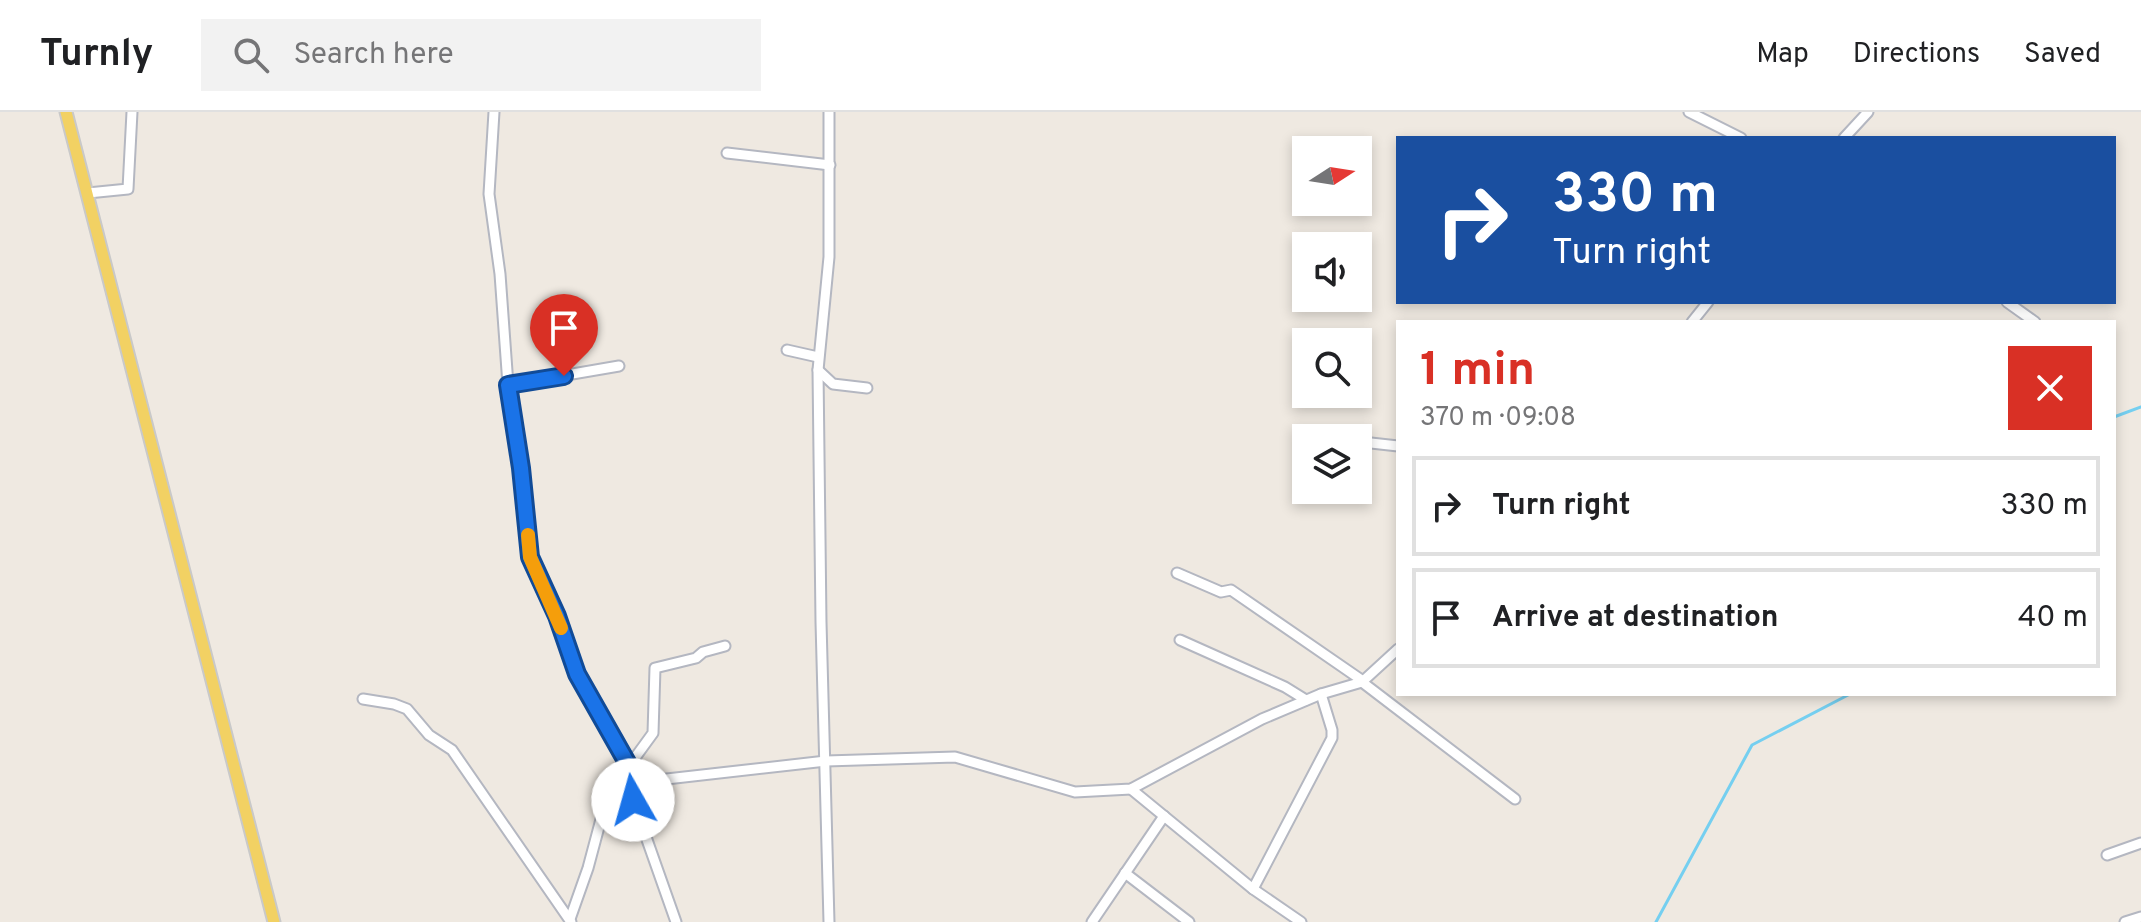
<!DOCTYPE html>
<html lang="en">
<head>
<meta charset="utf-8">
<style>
	body { margin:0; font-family:Overpass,sans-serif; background:#f2f2f2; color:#202124; height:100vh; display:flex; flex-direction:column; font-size:30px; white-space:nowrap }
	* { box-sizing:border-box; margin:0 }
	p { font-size:26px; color:#757577 }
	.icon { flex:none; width:44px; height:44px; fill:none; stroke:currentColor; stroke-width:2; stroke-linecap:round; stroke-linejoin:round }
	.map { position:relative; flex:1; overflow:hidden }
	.panel { position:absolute; left:1396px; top:208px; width:720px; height:376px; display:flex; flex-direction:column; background:#fff; border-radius:0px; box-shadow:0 4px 12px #0003 }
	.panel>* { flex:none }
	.hud { position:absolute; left:1396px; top:24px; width:720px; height:168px; border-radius:0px; box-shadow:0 4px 12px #0003; background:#1a4fa0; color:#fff; overflow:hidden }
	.needle { width:52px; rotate:78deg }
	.tools { position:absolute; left:1292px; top:24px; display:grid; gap:16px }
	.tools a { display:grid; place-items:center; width:80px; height:80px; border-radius:0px; background:#fff; box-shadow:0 4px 12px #0003; font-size:40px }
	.pin { position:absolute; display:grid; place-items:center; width:68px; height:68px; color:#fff; margin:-82px -34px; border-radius:50% 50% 50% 0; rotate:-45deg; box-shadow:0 0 8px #0007 }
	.pin .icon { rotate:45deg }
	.me { position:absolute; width:88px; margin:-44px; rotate:353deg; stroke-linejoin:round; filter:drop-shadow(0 0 6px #0008) }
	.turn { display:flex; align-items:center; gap:28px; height:168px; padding:0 24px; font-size:36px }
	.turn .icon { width:104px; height:104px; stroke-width:2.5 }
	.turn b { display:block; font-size:56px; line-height:68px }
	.round { display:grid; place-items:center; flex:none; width:84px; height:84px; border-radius:0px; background:#f2f2f2 }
	.summary { display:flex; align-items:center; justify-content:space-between; height:136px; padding:0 24px }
	h1 { font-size:48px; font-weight:700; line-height:60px; color:#d93025 }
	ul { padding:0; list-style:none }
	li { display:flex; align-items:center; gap:24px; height:100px; margin:0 16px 12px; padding:0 8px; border:4px solid #e0e0e0; border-radius:0px }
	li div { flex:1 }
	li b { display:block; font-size:30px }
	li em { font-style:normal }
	header { display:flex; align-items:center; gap:48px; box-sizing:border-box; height:112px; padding:0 40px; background:#fff; border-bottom:2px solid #e0e0e0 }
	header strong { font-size:38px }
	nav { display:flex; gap:44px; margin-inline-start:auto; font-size:28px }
	.search { width:560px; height:72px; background:#f2f2f2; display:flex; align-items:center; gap:20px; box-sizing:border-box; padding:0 28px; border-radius:0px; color:#757577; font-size:30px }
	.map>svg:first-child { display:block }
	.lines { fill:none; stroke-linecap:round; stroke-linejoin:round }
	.stream { stroke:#75cff0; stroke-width:3 }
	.minor-casing { stroke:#b4b7c1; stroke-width:13 }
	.major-casing { stroke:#c9c9c9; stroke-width:15 }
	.minor { stroke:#fff; stroke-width:9 }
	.major { stroke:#f2d163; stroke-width:11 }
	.route-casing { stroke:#114b97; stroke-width:20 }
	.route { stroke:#1a73e8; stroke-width:14 }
	.slow { stroke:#f59e0b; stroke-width:14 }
</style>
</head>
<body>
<header>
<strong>Turnly</strong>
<div class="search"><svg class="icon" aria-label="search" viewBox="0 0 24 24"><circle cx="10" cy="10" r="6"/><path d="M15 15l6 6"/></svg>Search here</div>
<nav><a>Map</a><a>Directions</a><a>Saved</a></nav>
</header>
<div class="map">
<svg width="2141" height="810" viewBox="0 0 2141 810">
	<rect width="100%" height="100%" fill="#efe9e1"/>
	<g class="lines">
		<g class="stream">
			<path d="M2114 305 2141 295"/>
			<path d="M1656 810 1752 633 1850 582"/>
		</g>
		<g class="minor-casing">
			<g id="minor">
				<path d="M494 0 489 82 500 162 508 273 521 356 530 445 557 504 577 562 629 654 639 668V674L632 682 633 688 676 810"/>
				<path d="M1689 0 1741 26"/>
				<path d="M1844 26 1868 0"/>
				<path d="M727 41 830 53"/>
				<path d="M88 81 128 77 132 0"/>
				<path d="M2007 190 2035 210"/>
				<path d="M1692 210 1708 190"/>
				<path d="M787 238 818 245"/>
				<path d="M818 258 833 272 867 276"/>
				<path d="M508 273 619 254"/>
				<path d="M1362 330 1398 334"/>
				<path d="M1177 461 1221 480 1231 478 1363 569"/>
				<path d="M1180 528 1285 575 1306 588"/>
				<path d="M1362 570 1515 687"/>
				<path d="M363 587 394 592 407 597 429 623 452 638 571 810"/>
				<path d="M629 654 653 621 655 556 696 546 703 540 725 534"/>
				<path d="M640 670 826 649 955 645 1075 680 1131 677 1262 607 1321 582 1362 570 1398 537"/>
				<path d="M1131 677 1253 777 1301 810"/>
				<path d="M2107 743 2141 731"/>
				<path d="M1125 761 1189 810"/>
				<path d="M1253 777 1332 626V618L1321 582"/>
				<path d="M570 807 588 756 612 666"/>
				<path d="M829 810 821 510 818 258 829 145V0"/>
				<path d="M1092 810 1164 704"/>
				<path d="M2125 810 2141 805"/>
			</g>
		</g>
		<g class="major-casing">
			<path id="major" d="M66 0 274 810"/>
		</g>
		<use href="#minor" class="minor"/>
		<use href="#major" class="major"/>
	</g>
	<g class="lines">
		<g class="route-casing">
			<path id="route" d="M564 264 508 273 521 356 530 445 557 504 577 562 629 654 639 668V674L632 682 633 688"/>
		</g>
		<use href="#route" class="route"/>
		<path class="slow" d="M528 423 530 445 561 516"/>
	</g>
</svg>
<div class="tools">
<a><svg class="needle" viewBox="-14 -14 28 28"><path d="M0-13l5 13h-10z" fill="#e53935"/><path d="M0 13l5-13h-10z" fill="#757577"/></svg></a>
<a><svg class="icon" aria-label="sound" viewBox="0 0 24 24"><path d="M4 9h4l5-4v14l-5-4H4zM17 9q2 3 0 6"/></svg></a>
<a><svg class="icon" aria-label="search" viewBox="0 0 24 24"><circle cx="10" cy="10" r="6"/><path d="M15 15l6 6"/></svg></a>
<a><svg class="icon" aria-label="layers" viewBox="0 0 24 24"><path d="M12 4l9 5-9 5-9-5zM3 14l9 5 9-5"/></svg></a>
</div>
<div class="pin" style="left:564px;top:264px;background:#d93025"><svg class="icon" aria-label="arrive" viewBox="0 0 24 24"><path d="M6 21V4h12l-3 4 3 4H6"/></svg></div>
<svg class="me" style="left:633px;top:688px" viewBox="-20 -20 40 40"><circle r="19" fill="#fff"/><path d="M0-13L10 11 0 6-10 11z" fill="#1a73e8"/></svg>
<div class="hud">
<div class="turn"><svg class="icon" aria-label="right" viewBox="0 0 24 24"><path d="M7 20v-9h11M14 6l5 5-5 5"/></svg><div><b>330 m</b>Turn right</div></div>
</div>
<section class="panel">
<div class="summary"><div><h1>1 min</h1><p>370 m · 09:08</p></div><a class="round" style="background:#d93025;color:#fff"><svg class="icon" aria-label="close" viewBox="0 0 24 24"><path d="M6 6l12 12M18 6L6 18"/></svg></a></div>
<ul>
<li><svg class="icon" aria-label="right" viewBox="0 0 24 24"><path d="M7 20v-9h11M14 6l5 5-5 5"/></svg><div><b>Turn right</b></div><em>330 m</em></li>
<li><svg class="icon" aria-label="arrive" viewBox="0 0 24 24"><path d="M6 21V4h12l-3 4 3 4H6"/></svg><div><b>Arrive at destination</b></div><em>40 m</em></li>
</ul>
</section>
</div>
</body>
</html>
